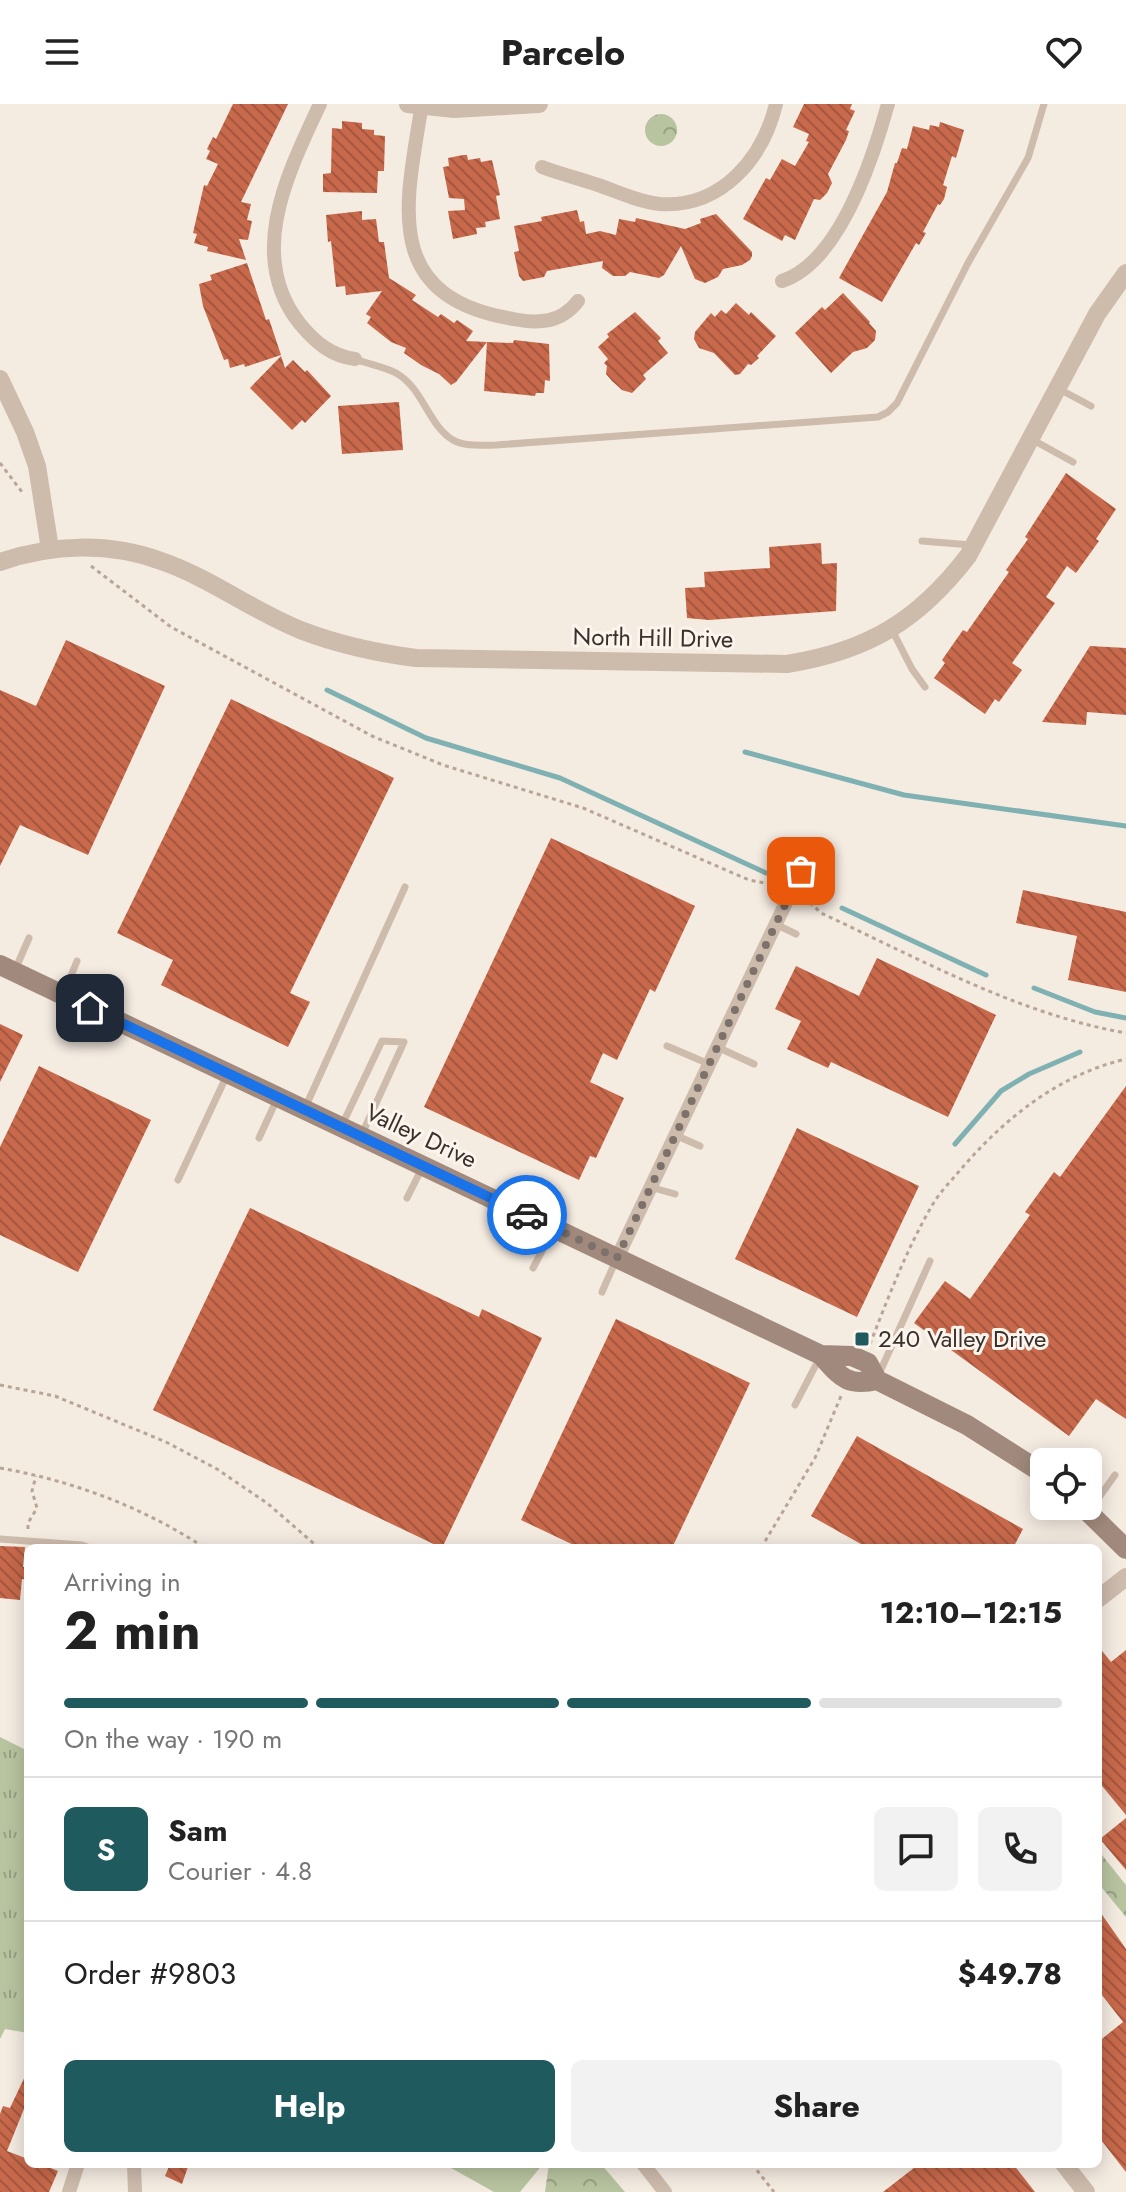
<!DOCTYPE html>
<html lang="en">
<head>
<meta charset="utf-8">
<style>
	body { margin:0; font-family:Jost,sans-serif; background:#f2f2f2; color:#222; height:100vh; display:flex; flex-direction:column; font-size:30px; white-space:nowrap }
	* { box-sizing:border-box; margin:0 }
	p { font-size:26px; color:#767676 }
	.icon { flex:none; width:44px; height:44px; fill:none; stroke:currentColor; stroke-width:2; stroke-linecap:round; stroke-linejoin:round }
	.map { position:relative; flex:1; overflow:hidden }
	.side { position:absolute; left:24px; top:1440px; width:1078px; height:624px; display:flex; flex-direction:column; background:#fff; border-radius:12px; box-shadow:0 4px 20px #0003 }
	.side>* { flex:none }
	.controls { position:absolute; left:1030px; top:1344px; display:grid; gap:16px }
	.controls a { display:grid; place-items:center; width:72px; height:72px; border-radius:12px; background:#fff; box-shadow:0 4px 20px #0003; font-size:40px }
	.pin { position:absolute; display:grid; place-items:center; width:68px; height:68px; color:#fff; margin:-34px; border-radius:16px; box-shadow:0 4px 12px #0006 }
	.courier { position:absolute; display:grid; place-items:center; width:80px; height:80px; margin:-40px; border:6px solid #1a73e8; border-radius:50%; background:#fff; color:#222; box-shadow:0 2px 10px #0007 }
	.summary em { font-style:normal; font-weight:700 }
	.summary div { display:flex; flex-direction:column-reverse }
	.summary { display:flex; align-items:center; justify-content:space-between; height:136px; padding:0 40px }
	h1 { font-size:52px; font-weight:700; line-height:60px }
	.bar { display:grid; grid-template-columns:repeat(4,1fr); gap:12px 8px; align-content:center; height:96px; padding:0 40px }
	.bar i { height:10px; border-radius:6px; background:#e0e0e0 }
	.bar .active { background:#1f5a5e }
	.bar p { grid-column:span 4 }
	.line { display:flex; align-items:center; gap:20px; padding:0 40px; border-top:2px solid #e0e0e0 }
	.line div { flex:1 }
	.round { display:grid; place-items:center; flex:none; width:84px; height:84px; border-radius:12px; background:#f2f2f2 }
	.primary-button { display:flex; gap:16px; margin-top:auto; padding:16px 40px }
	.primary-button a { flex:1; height:92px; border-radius:12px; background:#1f5a5e; color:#fff; font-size:32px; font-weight:700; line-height:92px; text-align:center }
	.primary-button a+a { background:#f2f2f2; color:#222 }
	header { display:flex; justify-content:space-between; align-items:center; height:104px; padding:0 40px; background:#fff; font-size:36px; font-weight:700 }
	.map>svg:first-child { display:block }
	.grass { fill:url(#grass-tufts) }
	.park { fill:url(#park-crowns) }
	.garden { fill:#b8c4a0 }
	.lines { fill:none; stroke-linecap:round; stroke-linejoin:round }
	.stream { stroke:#7fb0b2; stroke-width:5 }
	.building { fill:url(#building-back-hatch) }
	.path { stroke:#b9a596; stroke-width:3; stroke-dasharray:4 4; stroke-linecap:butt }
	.service { stroke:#cdbbac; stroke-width:7 }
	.minor { stroke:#cdbbac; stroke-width:14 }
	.tertiary { stroke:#cdbbac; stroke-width:18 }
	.secondary { stroke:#a18a7d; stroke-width:20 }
	.done { stroke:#7c716b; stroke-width:8; stroke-dasharray:0 14.4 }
	.route { stroke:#1a73e8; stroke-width:10 }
	.poi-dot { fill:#1f5a5e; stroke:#fbf5ee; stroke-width:3 }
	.labels { text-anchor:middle; stroke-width:6; stroke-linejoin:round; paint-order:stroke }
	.street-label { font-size:24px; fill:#3b302b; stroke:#fbf5ee }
	.poi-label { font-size:24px; fill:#3b302b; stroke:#fbf5ee; text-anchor:start }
</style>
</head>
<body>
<header><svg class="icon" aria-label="menu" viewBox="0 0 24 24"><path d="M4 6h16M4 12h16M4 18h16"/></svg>Parcelo<svg class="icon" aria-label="heart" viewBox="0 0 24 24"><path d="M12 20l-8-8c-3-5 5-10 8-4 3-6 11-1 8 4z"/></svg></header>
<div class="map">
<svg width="1126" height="2088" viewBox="0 0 1126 2088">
	<defs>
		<pattern id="grass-tufts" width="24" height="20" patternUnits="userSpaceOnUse" patternTransform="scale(2)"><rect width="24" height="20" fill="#b8c4a0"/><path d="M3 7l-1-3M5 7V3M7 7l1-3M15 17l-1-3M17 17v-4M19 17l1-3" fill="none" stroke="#97a083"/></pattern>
		<pattern id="park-crowns" width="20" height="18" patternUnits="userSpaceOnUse" patternTransform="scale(2)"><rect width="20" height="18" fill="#b8c4a0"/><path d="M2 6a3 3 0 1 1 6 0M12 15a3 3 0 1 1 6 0" fill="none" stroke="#97a083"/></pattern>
		<pattern id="building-back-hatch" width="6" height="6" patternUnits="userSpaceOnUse" patternTransform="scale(2)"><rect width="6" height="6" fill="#c8694b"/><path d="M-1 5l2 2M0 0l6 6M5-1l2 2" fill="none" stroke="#a4573f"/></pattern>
	</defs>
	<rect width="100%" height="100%" fill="#f4ebe1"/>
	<path class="grass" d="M0,1633L28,1647V1929L5,1925L0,1935Z"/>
	<path class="park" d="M645 26a16 16 0 1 1 32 0a16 16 0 1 1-32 0Z
		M1098,1746L1126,1781V1813L1098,1779Z
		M549,2060H601L625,2088H545Z"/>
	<path class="garden" d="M444,2060H543L520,2088H494Z"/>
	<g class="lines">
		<path class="stream" d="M327,586L426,634L560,674L766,769
			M745,648L904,691L1126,722
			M842,804L986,871
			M1034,884L1095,908L1126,914
			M955,1040L1001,987L1029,970L1080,948"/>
	</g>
	<path class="building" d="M233,0H288L241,98L251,100L247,116L252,117L248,136L239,135L246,156L207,147L208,143L194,139L197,130L193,129L204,81L207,82L218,60L206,55L210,47L207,45L213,33L216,35Z
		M804,0H852L850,5L855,7L846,26L849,27L846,36L828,70L832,79L827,89L820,96L814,95L795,136L785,131L782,137L743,115L766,74L770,76L782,55L795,62L809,38L806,37L809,30L793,23Z
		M342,17L362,19V25L374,26V31L385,32L384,67H378L377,89L323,88V70L331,69L332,24L342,25Z
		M940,18L964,26L956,54L952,52L943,81L947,83L944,95L940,101L938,100L923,128L926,129L919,141L916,139L882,198L839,174L887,88L895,59H897L902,44L907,45L913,22L929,26L930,21L939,23Z
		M463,51H467L468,56L480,54L481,58L492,56L500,91L496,92L500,115L485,118L486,123L476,124L477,130L453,135L448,107L465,106L464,95L449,94L443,63L449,62L448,54Z
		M577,106L580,118L584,117L586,130L600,127L616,131L619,115L635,118L636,114L685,125L701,119L700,115L716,110L752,148V152L750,156L742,161L723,165L718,173L705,179L695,175L681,142L664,171L659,174L630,168L625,172H613L602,164L603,157L547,167L544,173L523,177L519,172L514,148L519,147L514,122L542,117L541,113Z
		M362,107V116L376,115L379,138H384L389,174L416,191L412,196L438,213L441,210L454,219L457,216L473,227L466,237L487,238L456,278L451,281L439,270L421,261L404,249L406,244L391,238L367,219L371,213L366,210L382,187L346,191L345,182L336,183L331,137L328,138L326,111Z
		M247,159L266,216L269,215L281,251L245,263L244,260L230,264L228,255L224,256L203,202L199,180L212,176L210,171Z
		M843,189L870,218L869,219L876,227L875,236L867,244L853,248L831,269L795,229L822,203L825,206Z
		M736,199L749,211L751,208L776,232L757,252L759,254L751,261L748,260L740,270L735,271L714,249L699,244L694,235L695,228L711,209L715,213L721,206L726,210Z
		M635,208L661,234L658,237L668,249L643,271L646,275L632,289L622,286L612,277L606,270L607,262L604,259L608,255L598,243L609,233L607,230Z
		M514,236L549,240L550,277L545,276L544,289H536L535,292L484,287L487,238L513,239Z
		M281,252L285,264L293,256L305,268L307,266L331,292L305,319L302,316L292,326L250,284Z
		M399,298L403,346L342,350L338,302Z
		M1066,369L1116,405L1096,435L1099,437L1076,469L1067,462L1046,493L1055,499L1012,559L1022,566L999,598L995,595L985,610L934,574L945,559L942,556L963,526L967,528L1009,468L1006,466L1028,435L1025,433Z
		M821,439L822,460L837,459L836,507L709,516L687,514L685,484L705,483L704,468L770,464L769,443Z
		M66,536L165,582L88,751L20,721L0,762V586L36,602Z
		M1090,542L1126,544V611L1087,608L1086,621L1042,618Z
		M231,595L394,674L290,889L310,898L288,943L161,881L173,856L117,829Z
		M551,734L695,802L655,888L650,885L617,956L603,949L590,978L624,994L596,1054L590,1052L579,1076L424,1003Z
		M1023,786L1126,808V888L1068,876L1077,832L1016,819Z
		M877,854L996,911L948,1013L831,958L828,964L787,945L801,917L775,905L796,862L859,892Z
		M0,920L23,931L0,978Z
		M39,962L151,1016L78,1168L0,1131V1043Z
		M1126,982V1315L1096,1295L1069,1332L914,1219L945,1177L970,1195L1030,1111L1025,1108L1054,1068L1060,1073Z
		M797,1024L919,1082L857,1213L735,1155Z
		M250,1104L479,1213L482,1205L542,1234L442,1444L153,1306Z
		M616,1215L750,1279L672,1444H580L521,1416Z
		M857,1332L1023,1425L1013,1444H868L811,1412Z
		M0,1442L25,1443L23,1463H28V1476L22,1475L20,1496L0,1494Z
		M1098,1542L1111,1558L1126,1546V1711L1098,1677Z
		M1126,1714V1766L1100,1735Z
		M1098,1805L1126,1845V2068L1098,2032V1938L1123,1918L1098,1886Z
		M27,1968L28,1995L7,2047L28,2055V2060H41L58,2067L49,2088H0V2010L3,2002L10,2004Z
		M170,2060H189L182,2080L165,2072Z
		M919,2060H1013L1035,2088H883Z"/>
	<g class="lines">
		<path class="path" d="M0,359L22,388
			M91,462L171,523L372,632L443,661L583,704L749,776L775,781
			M804,793L821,809C920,855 1018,910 1126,929
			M870,1240C888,1194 906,1147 930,1105C937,1092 947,1081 956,1071C1001,1017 1057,971 1126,955
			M0,1281L55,1292L166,1338L217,1365L267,1399L319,1444
			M0,1364C73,1377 143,1403 205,1444
			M28,1425V1419L37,1404L32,1387L36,1372
			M761,1444L815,1354L841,1292
			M752,2060L774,2088"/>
		<path class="service" d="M355,255C368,260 385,263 396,269C423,284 428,321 453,336C465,343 482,341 496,341L878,313L888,308L897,299L968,159L1028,54L1044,0
			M1059,285L1091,302
			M1033,336L1073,358
			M922,437L971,441
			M892,526L912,565L925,583
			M801,767L831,774
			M775,820L796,830
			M15,866L29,834
			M64,889L77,857
			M667,942L709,960
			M717,943L754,960
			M305,1004L405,783
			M342,1021L382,937L404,938L362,1030
			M675,1031L700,1042
			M259,1034L277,995
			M178,1076L227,971
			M650,1083L675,1090
			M407,1094L422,1064
			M533,1164L553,1126
			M602,1188L616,1156
			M879,1270L930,1157
			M795,1301L820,1253
			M1090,1406L1115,1371
			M0,1435L82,1441L90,1444"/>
		<path class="minor" d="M320,0C289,67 245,151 300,220C315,238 331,252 355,255
			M422,0C406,99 380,193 513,215C539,220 561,219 578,197
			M542,63C560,70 578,74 595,80C617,87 638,98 660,100C722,104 763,54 776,0
			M782,177C840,158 873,54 888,0
			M617,1154L801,767
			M134,2060L135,2088
			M643,2060L665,2088
			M69,2088L78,2060"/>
		<path class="tertiary" d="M408,0L454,5L539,0
			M0,275L25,328L37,362L50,445
			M0,458C52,440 109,438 161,457C211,474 254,508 303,527C340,541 377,549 416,554L787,560C868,547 918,517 968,452L1097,210L1126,169
			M1098,1495L1126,1473
			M1064,2060L1086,2088"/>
		<path class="secondary" d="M0,861L821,1251C840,1272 846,1283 877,1276
			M821,1251L852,1252L868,1259L877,1276L967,1321L1044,1370
			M1082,1402L1126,1445"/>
	</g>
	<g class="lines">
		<path class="done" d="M527,1111L617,1154L801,767"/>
		<path class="route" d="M90,904L527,1111"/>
	</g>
	<rect class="poi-dot" x="854" y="1227" width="16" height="16" rx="4"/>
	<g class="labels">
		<g class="street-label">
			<text transform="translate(653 534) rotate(1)" y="8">North Hill Drive</text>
			<text transform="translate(421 1032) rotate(25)" y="8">Valley Drive</text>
		</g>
		<g class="poi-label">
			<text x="878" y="1243">240 Valley Drive</text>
		</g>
	</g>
</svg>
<div class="controls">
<a><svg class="icon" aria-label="locate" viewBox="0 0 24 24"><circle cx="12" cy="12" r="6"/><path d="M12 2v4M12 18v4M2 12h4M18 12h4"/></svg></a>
</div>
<div class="pin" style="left:801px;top:767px;background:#ea580c"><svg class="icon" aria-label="bag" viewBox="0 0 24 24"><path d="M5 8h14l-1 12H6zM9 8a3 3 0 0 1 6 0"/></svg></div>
<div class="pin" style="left:90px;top:904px;background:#1f2937"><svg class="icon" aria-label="home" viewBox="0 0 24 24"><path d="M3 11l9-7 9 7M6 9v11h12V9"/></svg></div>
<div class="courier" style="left:527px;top:1111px"><svg class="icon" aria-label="car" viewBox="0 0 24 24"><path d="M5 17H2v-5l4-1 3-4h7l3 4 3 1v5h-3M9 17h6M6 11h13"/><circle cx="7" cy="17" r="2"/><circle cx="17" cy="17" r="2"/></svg></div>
<section class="side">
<div class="summary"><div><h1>2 min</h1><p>Arriving in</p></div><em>12:10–12:15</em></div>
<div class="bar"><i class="active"></i><i class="active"></i><i class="active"></i><i></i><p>On the way · 190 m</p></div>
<div class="line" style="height:144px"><b class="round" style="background:#1f5a5e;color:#fff">S</b><div><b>Sam</b><p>Courier · 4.8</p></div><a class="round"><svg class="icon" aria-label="chat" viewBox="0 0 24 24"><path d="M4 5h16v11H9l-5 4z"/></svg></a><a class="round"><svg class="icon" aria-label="phone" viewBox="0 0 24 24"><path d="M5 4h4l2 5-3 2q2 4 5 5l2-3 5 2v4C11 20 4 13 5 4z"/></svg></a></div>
<div class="line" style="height:104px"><div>Order #9803</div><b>$49.78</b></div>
<div class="primary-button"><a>Help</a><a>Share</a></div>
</section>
</div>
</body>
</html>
